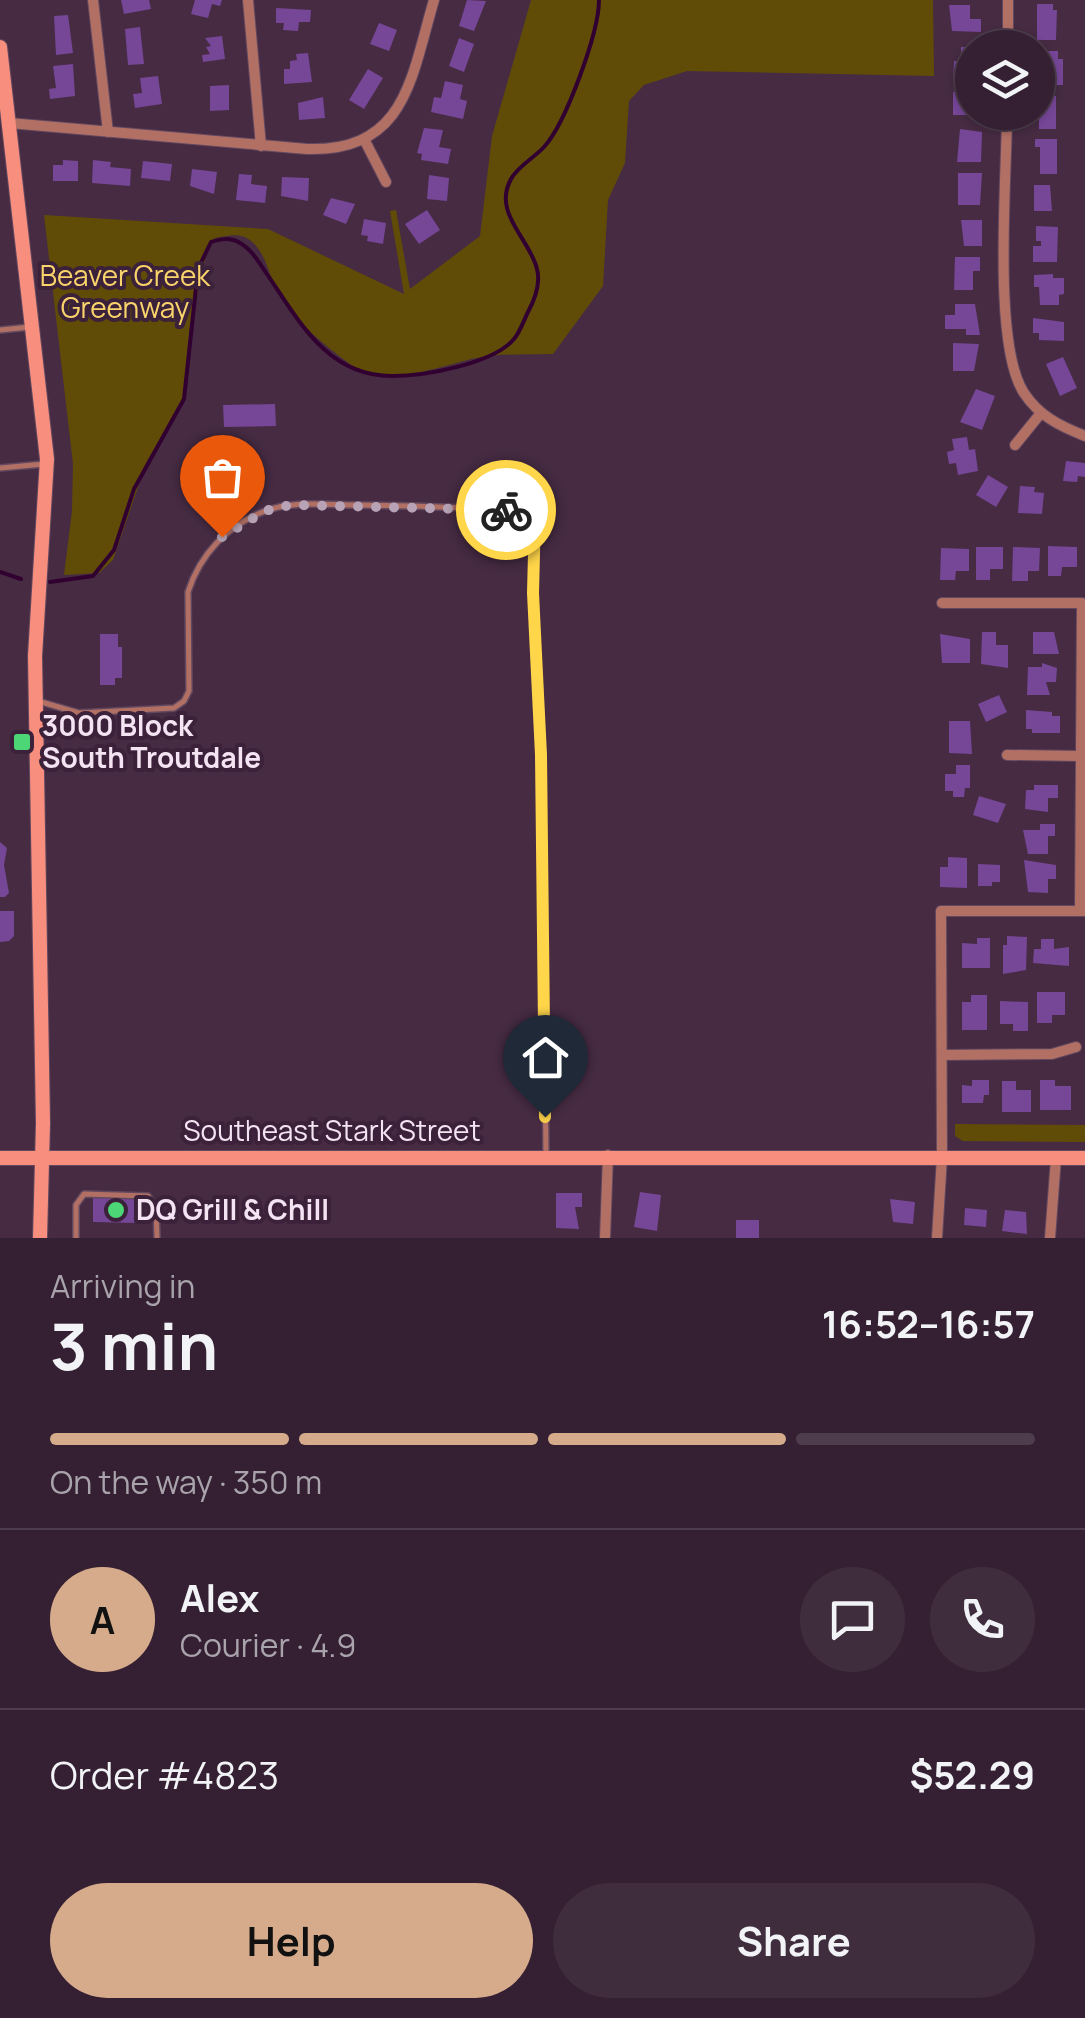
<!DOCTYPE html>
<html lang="en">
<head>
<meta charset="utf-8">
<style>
	body { margin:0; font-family:Manrope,sans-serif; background:#3f2d3e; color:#f1f3f6; height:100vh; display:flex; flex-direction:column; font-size:38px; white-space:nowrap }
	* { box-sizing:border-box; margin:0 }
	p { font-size:32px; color:#a9a3ac }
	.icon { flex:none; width:55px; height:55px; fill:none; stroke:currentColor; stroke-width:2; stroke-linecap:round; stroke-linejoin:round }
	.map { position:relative; height:1238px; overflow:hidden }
	.sheet { display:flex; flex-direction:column; background:#342032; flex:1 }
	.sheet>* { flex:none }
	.tools { position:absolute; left:955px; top:30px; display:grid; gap:20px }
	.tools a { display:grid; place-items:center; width:100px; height:100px; border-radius:50%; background:#342032; box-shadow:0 2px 8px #0004,0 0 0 2px #4e3e4d; font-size:50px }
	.pin { position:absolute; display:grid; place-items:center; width:85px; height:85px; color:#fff; margin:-102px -42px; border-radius:50% 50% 50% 0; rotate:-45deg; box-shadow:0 0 10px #0007 }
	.pin .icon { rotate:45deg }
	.courier { position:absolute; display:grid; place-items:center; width:100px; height:100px; margin:-50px; border:8px solid #ffd54a; border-radius:50%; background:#fff; color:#222; box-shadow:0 2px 12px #0007 }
	.headline em { font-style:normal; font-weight:700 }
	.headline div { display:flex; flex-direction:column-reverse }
	.headline { display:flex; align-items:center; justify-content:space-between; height:170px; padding:0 50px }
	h1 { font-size:65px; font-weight:700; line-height:75px }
	.bar { display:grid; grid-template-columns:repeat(4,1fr); gap:15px 10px; align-content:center; height:120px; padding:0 50px }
	.bar i { height:12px; border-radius:8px; background:#4e3e4d }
	.bar .active { background:#d6ab8b }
	.bar p { grid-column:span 4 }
	.line { display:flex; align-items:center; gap:25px; padding:0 50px; border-top:2px solid #4e3e4d }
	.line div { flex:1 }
	.round { display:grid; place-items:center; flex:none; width:105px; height:105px; border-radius:52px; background:#3f2d3e }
	.cta { display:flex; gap:20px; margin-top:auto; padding:20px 50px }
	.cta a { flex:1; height:115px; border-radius:60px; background:#d6ab8b; color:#111; font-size:40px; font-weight:700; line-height:115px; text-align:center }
	.cta a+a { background:#3f2d3e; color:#f1f3f6 }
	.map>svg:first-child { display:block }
	.green { fill:#604c07 }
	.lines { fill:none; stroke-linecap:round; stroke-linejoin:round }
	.stream { stroke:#310030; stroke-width:4 }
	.building { fill:#764697 }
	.lane-casing { stroke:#62485f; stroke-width:8 }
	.street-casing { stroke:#62485f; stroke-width:12 }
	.secondary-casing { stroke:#62485f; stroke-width:16 }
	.lane { stroke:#b27065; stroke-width:5 }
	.street { stroke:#b27065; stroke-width:10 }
	.secondary { stroke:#f88e7e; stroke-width:14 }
	.done { stroke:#b7a3b5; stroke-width:10; stroke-dasharray:0 18 }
	.route { stroke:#ffd54a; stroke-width:12 }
	.poi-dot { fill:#4cd676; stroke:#3b2139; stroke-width:4 }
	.labels { text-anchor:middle; stroke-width:8; stroke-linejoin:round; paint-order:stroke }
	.park-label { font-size:28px; fill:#f9d46b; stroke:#3b2139 }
	.poi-label { font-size:28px; font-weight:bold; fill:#f4e3f2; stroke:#3b2139; text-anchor:start }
	.street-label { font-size:28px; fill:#f4e3f2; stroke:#3b2139 }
</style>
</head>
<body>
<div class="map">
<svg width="1085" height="1238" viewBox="0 0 1085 1238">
	<rect width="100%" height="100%" fill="#462b43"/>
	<path class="green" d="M531,0H933L934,76L687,71L644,85L629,101L625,163L608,200L603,286L553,354C528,355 500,353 476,358C440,366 384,389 350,364C323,344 297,323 279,294C268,277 268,255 251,241C240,232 228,236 215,238L208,246L190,327L184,402L147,461L113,560L99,573L64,575L72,511L73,464L44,215L268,229L404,294L390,211L396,210L410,289L480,236L492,136Z
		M955,1124L1085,1125V1142L963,1141L955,1136Z"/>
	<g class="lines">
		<path class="stream" d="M0,572L21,579
			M50,582L93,576L114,550L134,489L184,399L198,269L211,242C221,239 230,237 240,243C253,250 261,266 269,277C300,323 329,377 393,376C424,376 493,364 514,339C520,332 524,320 528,312C535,299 541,284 537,269C530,239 492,213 511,179C518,166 534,158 544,147C566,123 599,32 599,0"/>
	</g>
	<path class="building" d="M121,0H149L151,9L124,14Z
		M195,0H222L220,6L212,4L208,18L191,14Z
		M467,0L486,1L474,31L459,26Z
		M1037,4H1053V10H1057L1056,40H1037Z
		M949,5H970V19H981V32L952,31Z
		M276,8L311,10L310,22H299L298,31L283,30L284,23H276Z
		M68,15L73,53L56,55L54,16Z
		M379,23L397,30L389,51L370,44Z
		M140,27L144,64L128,65L125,29Z
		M222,36L225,59L203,62L202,55L210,54L206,47L211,46L205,38Z
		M459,38L474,44L464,72L449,66Z
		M961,47H972V79H953L954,61H961Z
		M1048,51H1058V59H1063V85H1038V72H1042V57H1048Z
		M308,53L312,82L284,84V69H290V61L297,60L296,54Z
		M73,64L75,96L50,99L49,89L56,88L53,66Z
		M368,69L383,78L364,109L349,100Z
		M158,76L162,104L135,108L133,94L142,93L140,78Z
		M445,81L463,85L460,99L467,101L463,119L431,112L434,97L441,98Z
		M229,85V110L210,111V86Z
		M953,92H972V115H953Z
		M1038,95L1056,96V129H1039V117H1033V112H1038Z
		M323,97L325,118L299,120L298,103Z
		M424,128L443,130L439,147L451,149L448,164L421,160L422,154L417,153Z
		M960,129L982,132L981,162H957Z
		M1035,139H1057V174H1040V147H1035Z
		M63,160L78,161V181H53V165H63Z
		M93,160L111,162L110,167L131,169L130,186L92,183Z
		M143,161L172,164L170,181L141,178Z
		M192,169L217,172L214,194L190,186Z
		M958,173H982L980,205H958Z
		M239,174L252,175L251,184L267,186L265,203L236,200Z
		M429,175L449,178L447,201L427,199Z
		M282,177L309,178L308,201L281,196Z
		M1034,185H1050L1052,211H1034Z
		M331,198L355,204L346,224L323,215Z
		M427,210L440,230L419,244L405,224Z
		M364,219L386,223L383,244L367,241L368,236L361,235Z
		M961,220H982V246H964Z
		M1036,226L1058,227L1057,262H1033V246H1041V241H1036Z
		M955,257H980V271H973V290H954Z
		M1053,274V278H1064V294L1059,295V305H1040L1039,287H1034V275Z
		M955,304H975L980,335H966V329H945V315H955Z
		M1033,318L1064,322V341L1039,340V333H1033Z
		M953,343L979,344L974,371H953Z
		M1063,357L1077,388L1060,396L1046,364Z
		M976,389L995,396L982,430L960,422Z
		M275,404L276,426L224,427L223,405Z
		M967,437L969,450L975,449L978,471L958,475L956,463L949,464L947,452L954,450L952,439Z
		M1066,461L1085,463V477L1078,476L1077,482L1063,481Z
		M988,475L1008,487L996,507L976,495Z
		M1020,486L1035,487L1034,492L1044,493L1042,514L1018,513Z
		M1048,546L1077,547V567H1062L1061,576H1048Z
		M976,547H1003V569H990V580H976Z
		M1013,547L1040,548L1039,571H1028V581H1012Z
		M941,548L969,549V571H956L955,580H940Z
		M982,632H996V645H1008V668L981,664Z
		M1033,632H1054L1059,654H1033Z
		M100,634H118V647H122V678H115V685H100Z
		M940,634L970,639V663H942Z
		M1042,663L1057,668L1056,682H1046L1050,695H1027L1028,667H1042Z
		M999,695L1007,712L986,722L978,704Z
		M1026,710L1052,712V716H1060V733H1032V729H1026Z
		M949,721H970L972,754L949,753Z
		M956,765H970V788H965L964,797H953V791H945V774H956Z
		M1034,785H1058V798H1048V812L1025,809L1026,790H1034Z
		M979,796L1006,804L998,823L973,815Z
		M1040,824H1055V836H1048V854H1028L1023,830H1040Z
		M0,842L7,848L4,865L9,893L5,897H0Z
		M948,857L967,858V888L940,887V867H948Z
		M1024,860L1056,865V879H1048V893L1028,892Z
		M978,864L1000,865V882H992V886H978Z
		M0,911H14V936L9,941L0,942Z
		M1007,936L1027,937L1026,970L1003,974V945H1007Z
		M977,938H990V968H962V943L977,944Z
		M1041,939H1054V949L1069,947V966L1033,963L1034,949H1041Z
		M1037,992H1065V1015H1052V1023H1037Z
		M971,995H987V1030H962V1002H971Z
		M1000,1001L1028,1002V1031H1013V1024H1000Z
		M972,1080H989V1095H984L983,1103H962V1085L972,1086Z
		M1040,1080H1055V1086H1071V1110H1040Z
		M1002,1081H1016V1090H1031V1112H1002Z
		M640,1192L661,1195L657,1231L634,1227Z
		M556,1193H582V1207H575L579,1229L556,1228Z
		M110,1197L138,1199V1223L93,1222V1198Z
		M890,1199L915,1202L913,1224L893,1222Z
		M965,1208L987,1210L986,1227L964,1225Z
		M1005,1210L1026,1212L1027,1234L1002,1231Z
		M736,1220H759V1238H736Z"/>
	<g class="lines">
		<defs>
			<path id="lane" d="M0,330L30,327
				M0,468L44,464
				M38,701L79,713L174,708L184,701L189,691L188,592C200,554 228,525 265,511C294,500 328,505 357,505C417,506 476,507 535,514L533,593L542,781L546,1154
				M76,1238V1205L84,1194L148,1196L156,1208L157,1238"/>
			<path id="street" d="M93,0L108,132
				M248,0L261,146
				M1008,48V0
				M1007,112C1007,176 992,345 1024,393C1039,416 1060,426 1085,436
				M9,123L307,149C406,152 411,78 434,0
				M365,141L386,182
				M1015,445L1041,413
				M942,603H1082L1080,911
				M1007,755L1080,756
				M942,1055L1052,1054L1076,1047
				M605,1238L608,1155
				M937,1238L942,1157L941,911H1085
				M1050,1238L1056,1158"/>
			<path id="secondary" d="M0,47L47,459L35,656L43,1123L40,1238
				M0,1158H1085"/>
		</defs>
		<use href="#lane" class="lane-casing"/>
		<use href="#street" class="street-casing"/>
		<use href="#secondary" class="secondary-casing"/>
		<use href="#lane" class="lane"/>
		<use href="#street" class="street"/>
		<use href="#secondary" class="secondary"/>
	</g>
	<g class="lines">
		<path class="done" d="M222,537L265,511L290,505L506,510"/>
		<path class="route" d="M506,510L535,514L533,593L541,755L545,1117"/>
	</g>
	<g class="poi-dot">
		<rect x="12" y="732" width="20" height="20" rx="5"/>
		<circle cx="116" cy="1210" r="10"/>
	</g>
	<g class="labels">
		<g class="park-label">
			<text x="125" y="286">Beaver Creek<tspan x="125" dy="32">Greenway</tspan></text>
		</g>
		<g class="poi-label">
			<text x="42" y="736">3000 Block<tspan x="42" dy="32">South Troutdale</tspan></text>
			<text x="136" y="1220">DQ Grill &amp; Chill</text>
		</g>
		<g class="street-label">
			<text x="332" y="1141">Southeast Stark Street</text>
		</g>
	</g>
</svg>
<div class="tools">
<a><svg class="icon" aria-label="layers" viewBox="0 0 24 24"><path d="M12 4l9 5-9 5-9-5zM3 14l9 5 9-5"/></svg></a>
</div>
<div class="pin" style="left:222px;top:537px;background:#ea580c"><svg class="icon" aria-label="bag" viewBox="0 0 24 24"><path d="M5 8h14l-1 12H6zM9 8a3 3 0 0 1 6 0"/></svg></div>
<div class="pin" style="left:545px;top:1117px;background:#1f2937"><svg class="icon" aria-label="home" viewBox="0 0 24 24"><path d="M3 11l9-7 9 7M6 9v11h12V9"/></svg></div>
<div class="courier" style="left:506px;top:510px"><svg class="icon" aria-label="bike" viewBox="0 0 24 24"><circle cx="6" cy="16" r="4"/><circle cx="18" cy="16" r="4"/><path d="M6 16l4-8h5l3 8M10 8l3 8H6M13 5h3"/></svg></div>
</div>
<section class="sheet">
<div class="headline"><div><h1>3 min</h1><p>Arriving in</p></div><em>16:52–16:57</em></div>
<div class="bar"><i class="active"></i><i class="active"></i><i class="active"></i><i></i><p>On the way · 350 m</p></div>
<div class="line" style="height:180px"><b class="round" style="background:#d6ab8b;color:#111">A</b><div><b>Alex</b><p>Courier · 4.9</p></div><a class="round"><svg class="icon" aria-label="chat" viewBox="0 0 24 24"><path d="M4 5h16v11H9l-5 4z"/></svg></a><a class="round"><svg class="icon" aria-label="phone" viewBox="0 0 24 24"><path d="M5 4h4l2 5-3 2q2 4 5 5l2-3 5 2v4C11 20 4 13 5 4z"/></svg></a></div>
<div class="line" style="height:130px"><div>Order #4823</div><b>$52.29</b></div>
<div class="cta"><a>Help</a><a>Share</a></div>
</section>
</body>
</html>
